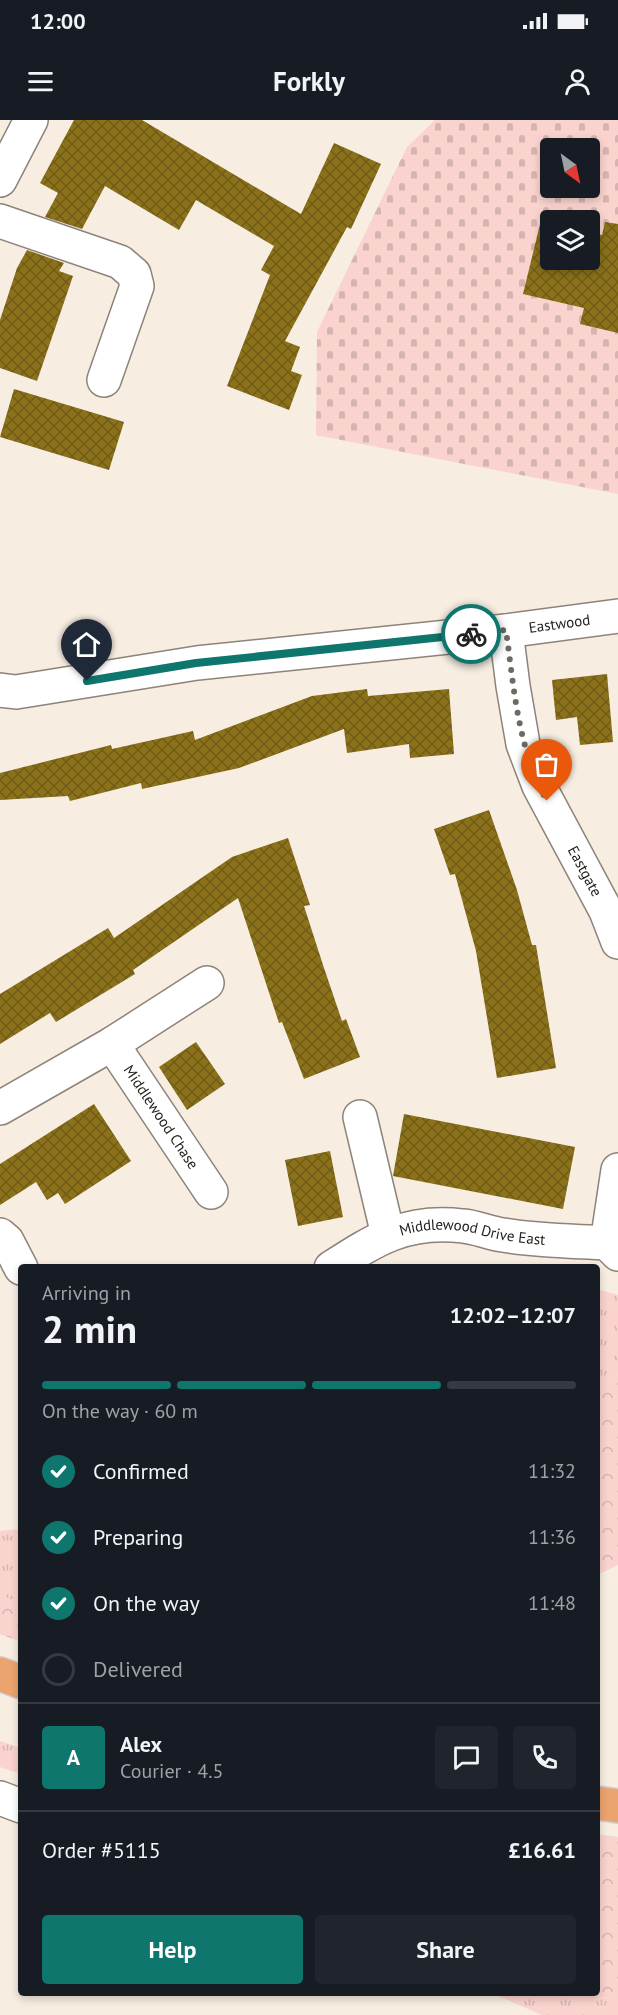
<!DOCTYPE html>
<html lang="en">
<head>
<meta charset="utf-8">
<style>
	body { margin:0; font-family:"PT Sans",sans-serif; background:#20242c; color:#f1f3f6; height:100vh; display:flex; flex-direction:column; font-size:22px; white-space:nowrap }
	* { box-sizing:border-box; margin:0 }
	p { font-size:20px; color:#9ea1a6 }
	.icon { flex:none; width:33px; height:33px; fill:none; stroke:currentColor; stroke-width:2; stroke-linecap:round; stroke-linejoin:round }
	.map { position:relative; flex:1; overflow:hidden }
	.drawer { position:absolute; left:18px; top:1144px; width:582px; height:732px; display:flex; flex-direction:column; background:#171b24; border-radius:6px; box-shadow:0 3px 9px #0003 }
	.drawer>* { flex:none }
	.needle { width:39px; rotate:147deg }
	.buttons { position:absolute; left:540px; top:18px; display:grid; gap:12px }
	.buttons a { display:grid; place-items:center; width:60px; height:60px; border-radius:6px; background:#171b24; box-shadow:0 3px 9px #0003; font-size:30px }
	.pin { position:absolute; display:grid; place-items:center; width:51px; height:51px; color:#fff; margin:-62px -26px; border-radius:50% 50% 50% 0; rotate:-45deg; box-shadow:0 0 6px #0007 }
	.pin .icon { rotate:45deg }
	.courier { position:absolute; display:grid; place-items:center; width:60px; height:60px; margin:-30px; border:4px solid #0f766e; border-radius:50%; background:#fff; color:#222; box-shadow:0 2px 8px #0007 }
	.head em { font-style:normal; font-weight:700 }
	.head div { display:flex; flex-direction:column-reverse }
	.head { display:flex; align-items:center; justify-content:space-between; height:102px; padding:0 24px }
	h1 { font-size:39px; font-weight:700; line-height:45px }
	.bar { display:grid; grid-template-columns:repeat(4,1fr); gap:9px 6px; align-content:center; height:72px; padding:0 24px }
	.bar i { height:8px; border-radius:4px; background:#363941 }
	.bar .selected { background:#0f766e }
	.bar p { grid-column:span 4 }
	.line { display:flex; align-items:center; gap:15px; padding:0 24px; border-top:2px solid #363941 }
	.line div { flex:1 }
	.round { display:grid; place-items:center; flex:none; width:63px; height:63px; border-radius:6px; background:#20242c }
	ol { padding:0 24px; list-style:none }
	li { display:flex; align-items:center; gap:18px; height:66px }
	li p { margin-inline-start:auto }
	li .icon { padding:6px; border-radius:50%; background:#0f766e; color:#fff; stroke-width:4 }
	li:last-child { color:#9ea1a6 }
	li i { width:33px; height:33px; border:3px solid #363941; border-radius:50% }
	.button { display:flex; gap:12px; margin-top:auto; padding:12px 24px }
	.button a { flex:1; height:69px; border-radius:6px; background:#0f766e; color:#fff; font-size:24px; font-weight:700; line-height:69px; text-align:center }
	.button a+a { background:#20242c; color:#f1f3f6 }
	.status { display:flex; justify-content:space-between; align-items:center; height:42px; padding:0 30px; background:#171b24; direction:ltr }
	.status svg { height:16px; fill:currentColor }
	header { display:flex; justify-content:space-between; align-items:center; height:78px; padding:0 24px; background:#171b24; font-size:27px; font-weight:700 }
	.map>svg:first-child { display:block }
	.grass { fill:url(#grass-tufts) }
	.forest { fill:url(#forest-crowns) }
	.cemetery { fill:url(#cemetery-stones); fill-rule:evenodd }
	.building { fill:url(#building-cross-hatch) }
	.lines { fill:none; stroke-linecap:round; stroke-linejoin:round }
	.minor-casing { stroke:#8d8379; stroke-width:36 }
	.major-casing { stroke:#cfcecd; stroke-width:36 }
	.minor { stroke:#fff; stroke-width:33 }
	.major { stroke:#eca46f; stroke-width:33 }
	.done { stroke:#6e6962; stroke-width:6; stroke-dasharray:0 10.8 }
	.route { stroke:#0f766e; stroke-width:8 }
	.labels { text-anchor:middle; stroke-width:5; stroke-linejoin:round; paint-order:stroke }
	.street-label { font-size:15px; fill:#25221d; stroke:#fefcf9 }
</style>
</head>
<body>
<div class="status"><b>12:00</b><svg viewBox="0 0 49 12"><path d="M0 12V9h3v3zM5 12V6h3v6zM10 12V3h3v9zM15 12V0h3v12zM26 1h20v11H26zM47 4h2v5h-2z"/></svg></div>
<header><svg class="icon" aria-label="menu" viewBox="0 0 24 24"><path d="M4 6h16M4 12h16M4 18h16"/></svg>Forkly<svg class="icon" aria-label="person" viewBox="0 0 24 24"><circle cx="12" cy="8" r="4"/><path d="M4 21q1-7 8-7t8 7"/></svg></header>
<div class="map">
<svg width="618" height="1895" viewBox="0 0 618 1895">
	<defs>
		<pattern id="grass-tufts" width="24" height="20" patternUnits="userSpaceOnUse" patternTransform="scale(1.5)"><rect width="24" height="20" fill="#fad3ce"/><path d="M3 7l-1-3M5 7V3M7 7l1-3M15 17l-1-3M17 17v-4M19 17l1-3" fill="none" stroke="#d6b5b0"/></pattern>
		<pattern id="forest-crowns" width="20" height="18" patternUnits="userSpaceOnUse" patternTransform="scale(1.5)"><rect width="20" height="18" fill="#fad3ce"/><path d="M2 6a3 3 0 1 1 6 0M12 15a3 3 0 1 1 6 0" fill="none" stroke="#d6b5b0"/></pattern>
		<pattern id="cemetery-stones" width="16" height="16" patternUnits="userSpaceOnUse" patternTransform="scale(1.5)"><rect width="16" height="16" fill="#fad3ce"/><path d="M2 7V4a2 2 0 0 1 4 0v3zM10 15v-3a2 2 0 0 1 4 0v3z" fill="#d6b5b0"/></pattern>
		<pattern id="building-cross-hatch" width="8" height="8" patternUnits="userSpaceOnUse" patternTransform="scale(1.5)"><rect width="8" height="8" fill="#8a711a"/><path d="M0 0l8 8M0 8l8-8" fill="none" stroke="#715c17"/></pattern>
	</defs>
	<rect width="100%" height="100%" fill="#f7ede1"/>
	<path class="grass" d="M597,1169L618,1175V1254L597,1264Z
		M21,1409V1483L0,1475V1411Z
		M0,1621L21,1628V1654L0,1647Z
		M494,1874H589V1881L618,1875V1895H542Z"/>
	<path class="forest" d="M618,1254V1445L597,1455V1264Z
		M0,1475L21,1483V1522L0,1514Z
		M597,1714L618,1717V1875L589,1881V1874H597Z"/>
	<path class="cemetery" d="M435,0H618V374L316,315L317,212L407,27ZM550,28H590V68H550ZM550,100H590V140H550Z"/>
	<path class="building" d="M74,0H142L301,94L334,23L381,44L351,109L347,107L285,221L300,227L291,251L302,255L289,290L227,266L270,155L261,150L274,126L196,80L179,110L105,66L82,109L45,97L58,73L40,63Z
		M541,100L550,103V140H590V112L602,115L605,102L618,104V213L580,204L584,188L523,174Z
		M27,130L64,143L59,151L73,156L37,261L0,248V200L17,148Z
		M14,269L124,302L109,350L0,317Z
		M607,554L613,622L580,625L577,597L556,600L552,560Z
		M367,569L368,576L449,569L454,634L410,638L409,624L347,633L344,609L239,648L142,669L141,663L70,681L68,676L0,680V653L111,625L112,629L193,611L195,620L312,576Z
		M489,690L517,770L532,825H536L556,948L497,958L476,831L455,754L450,755L434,709Z
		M288,718L310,785L304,786L323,845L342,901L346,899L360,937L304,959L282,902L279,903L238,778L133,850L135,854L56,902L50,893L0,924V874L108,808L114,818L232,737Z
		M196,922L225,964L187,990L159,947Z
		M94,984L131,1041L65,1084L58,1073L47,1080L36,1062L0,1085V1044Z
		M404,994L575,1027L563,1089L393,1056Z
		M330,1031L343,1097L298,1106L285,1040Z"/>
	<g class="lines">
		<defs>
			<g id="minor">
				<path d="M0,60L31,0"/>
				<path d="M0,101L120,142L134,154L137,166L104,260"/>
				<path id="s1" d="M506,511L513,566L523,624L539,666L606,791L618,822"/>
				<path id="s2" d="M0,570L16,572L197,543L506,511L618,496"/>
				<path id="s3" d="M112,924L211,1072"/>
				<path d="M0,988L112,924L207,863"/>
				<path d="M360,997L388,1115"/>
				<path d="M0,1115L7,1121L21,1148"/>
				<path d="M607,1123L618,1050"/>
				<path id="s4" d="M331,1148C376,1119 407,1099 463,1106C476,1107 489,1113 503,1115C537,1121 573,1121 607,1123L618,1134"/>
				<path d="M0,1678L21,1686"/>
			</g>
			<path id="major" d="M0,1554L21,1562
				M597,1683L618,1686"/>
		</defs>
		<use href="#minor" class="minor-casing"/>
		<use href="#major" class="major-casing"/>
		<use href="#minor" class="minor"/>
		<use href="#major" class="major"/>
	</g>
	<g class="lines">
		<path class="done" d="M471,514L506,510C514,569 518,629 547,681"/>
		<path class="route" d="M87,561L196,543L471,514"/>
	</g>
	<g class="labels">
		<g class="street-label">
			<text dy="5" stroke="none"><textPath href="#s2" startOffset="564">Eastwood</textPath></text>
			<text dy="5" stroke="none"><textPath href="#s1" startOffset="256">Eastgate</textPath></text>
			<text dy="5" stroke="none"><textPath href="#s3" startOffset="88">Middlewood Chase</textPath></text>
			<text dy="5" stroke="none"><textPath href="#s4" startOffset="152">Middlewood Drive East</textPath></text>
		</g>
	</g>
</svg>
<div class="buttons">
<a><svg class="needle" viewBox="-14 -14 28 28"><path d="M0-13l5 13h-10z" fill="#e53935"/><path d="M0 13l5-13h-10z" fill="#9ea1a6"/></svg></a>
<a><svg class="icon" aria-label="layers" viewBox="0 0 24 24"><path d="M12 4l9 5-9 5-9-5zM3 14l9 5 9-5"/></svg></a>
</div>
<div class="pin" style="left:547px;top:681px;background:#ea580c"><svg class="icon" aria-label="bag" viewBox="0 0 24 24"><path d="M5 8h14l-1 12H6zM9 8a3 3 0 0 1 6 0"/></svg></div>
<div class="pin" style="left:87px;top:561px;background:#1f2937"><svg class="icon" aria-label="home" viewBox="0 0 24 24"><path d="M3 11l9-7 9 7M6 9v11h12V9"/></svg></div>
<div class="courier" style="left:471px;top:514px"><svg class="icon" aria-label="bike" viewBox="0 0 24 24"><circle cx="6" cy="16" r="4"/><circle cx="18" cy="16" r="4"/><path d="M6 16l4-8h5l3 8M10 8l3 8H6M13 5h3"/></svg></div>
<section class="drawer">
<div class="head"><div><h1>2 min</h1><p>Arriving in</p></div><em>12:02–12:07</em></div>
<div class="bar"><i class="selected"></i><i class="selected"></i><i class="selected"></i><i></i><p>On the way · 60 m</p></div>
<ol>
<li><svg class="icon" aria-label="check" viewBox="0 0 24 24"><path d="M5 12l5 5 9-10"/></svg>Confirmed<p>11:32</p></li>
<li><svg class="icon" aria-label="check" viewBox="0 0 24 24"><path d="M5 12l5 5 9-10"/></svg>Preparing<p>11:36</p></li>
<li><svg class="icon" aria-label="check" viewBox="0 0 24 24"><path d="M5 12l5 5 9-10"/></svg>On the way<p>11:48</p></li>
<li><i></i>Delivered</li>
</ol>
<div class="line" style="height:108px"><b class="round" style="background:#0f766e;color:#fff">A</b><div><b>Alex</b><p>Courier · 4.5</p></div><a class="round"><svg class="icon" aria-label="chat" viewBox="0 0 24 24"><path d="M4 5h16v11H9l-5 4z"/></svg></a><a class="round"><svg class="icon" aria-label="phone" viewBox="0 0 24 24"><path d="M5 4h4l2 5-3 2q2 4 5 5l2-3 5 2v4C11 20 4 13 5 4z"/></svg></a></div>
<div class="line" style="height:78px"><div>Order #5115</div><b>£16.61</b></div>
<div class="button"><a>Help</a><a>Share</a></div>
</section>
</div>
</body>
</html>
